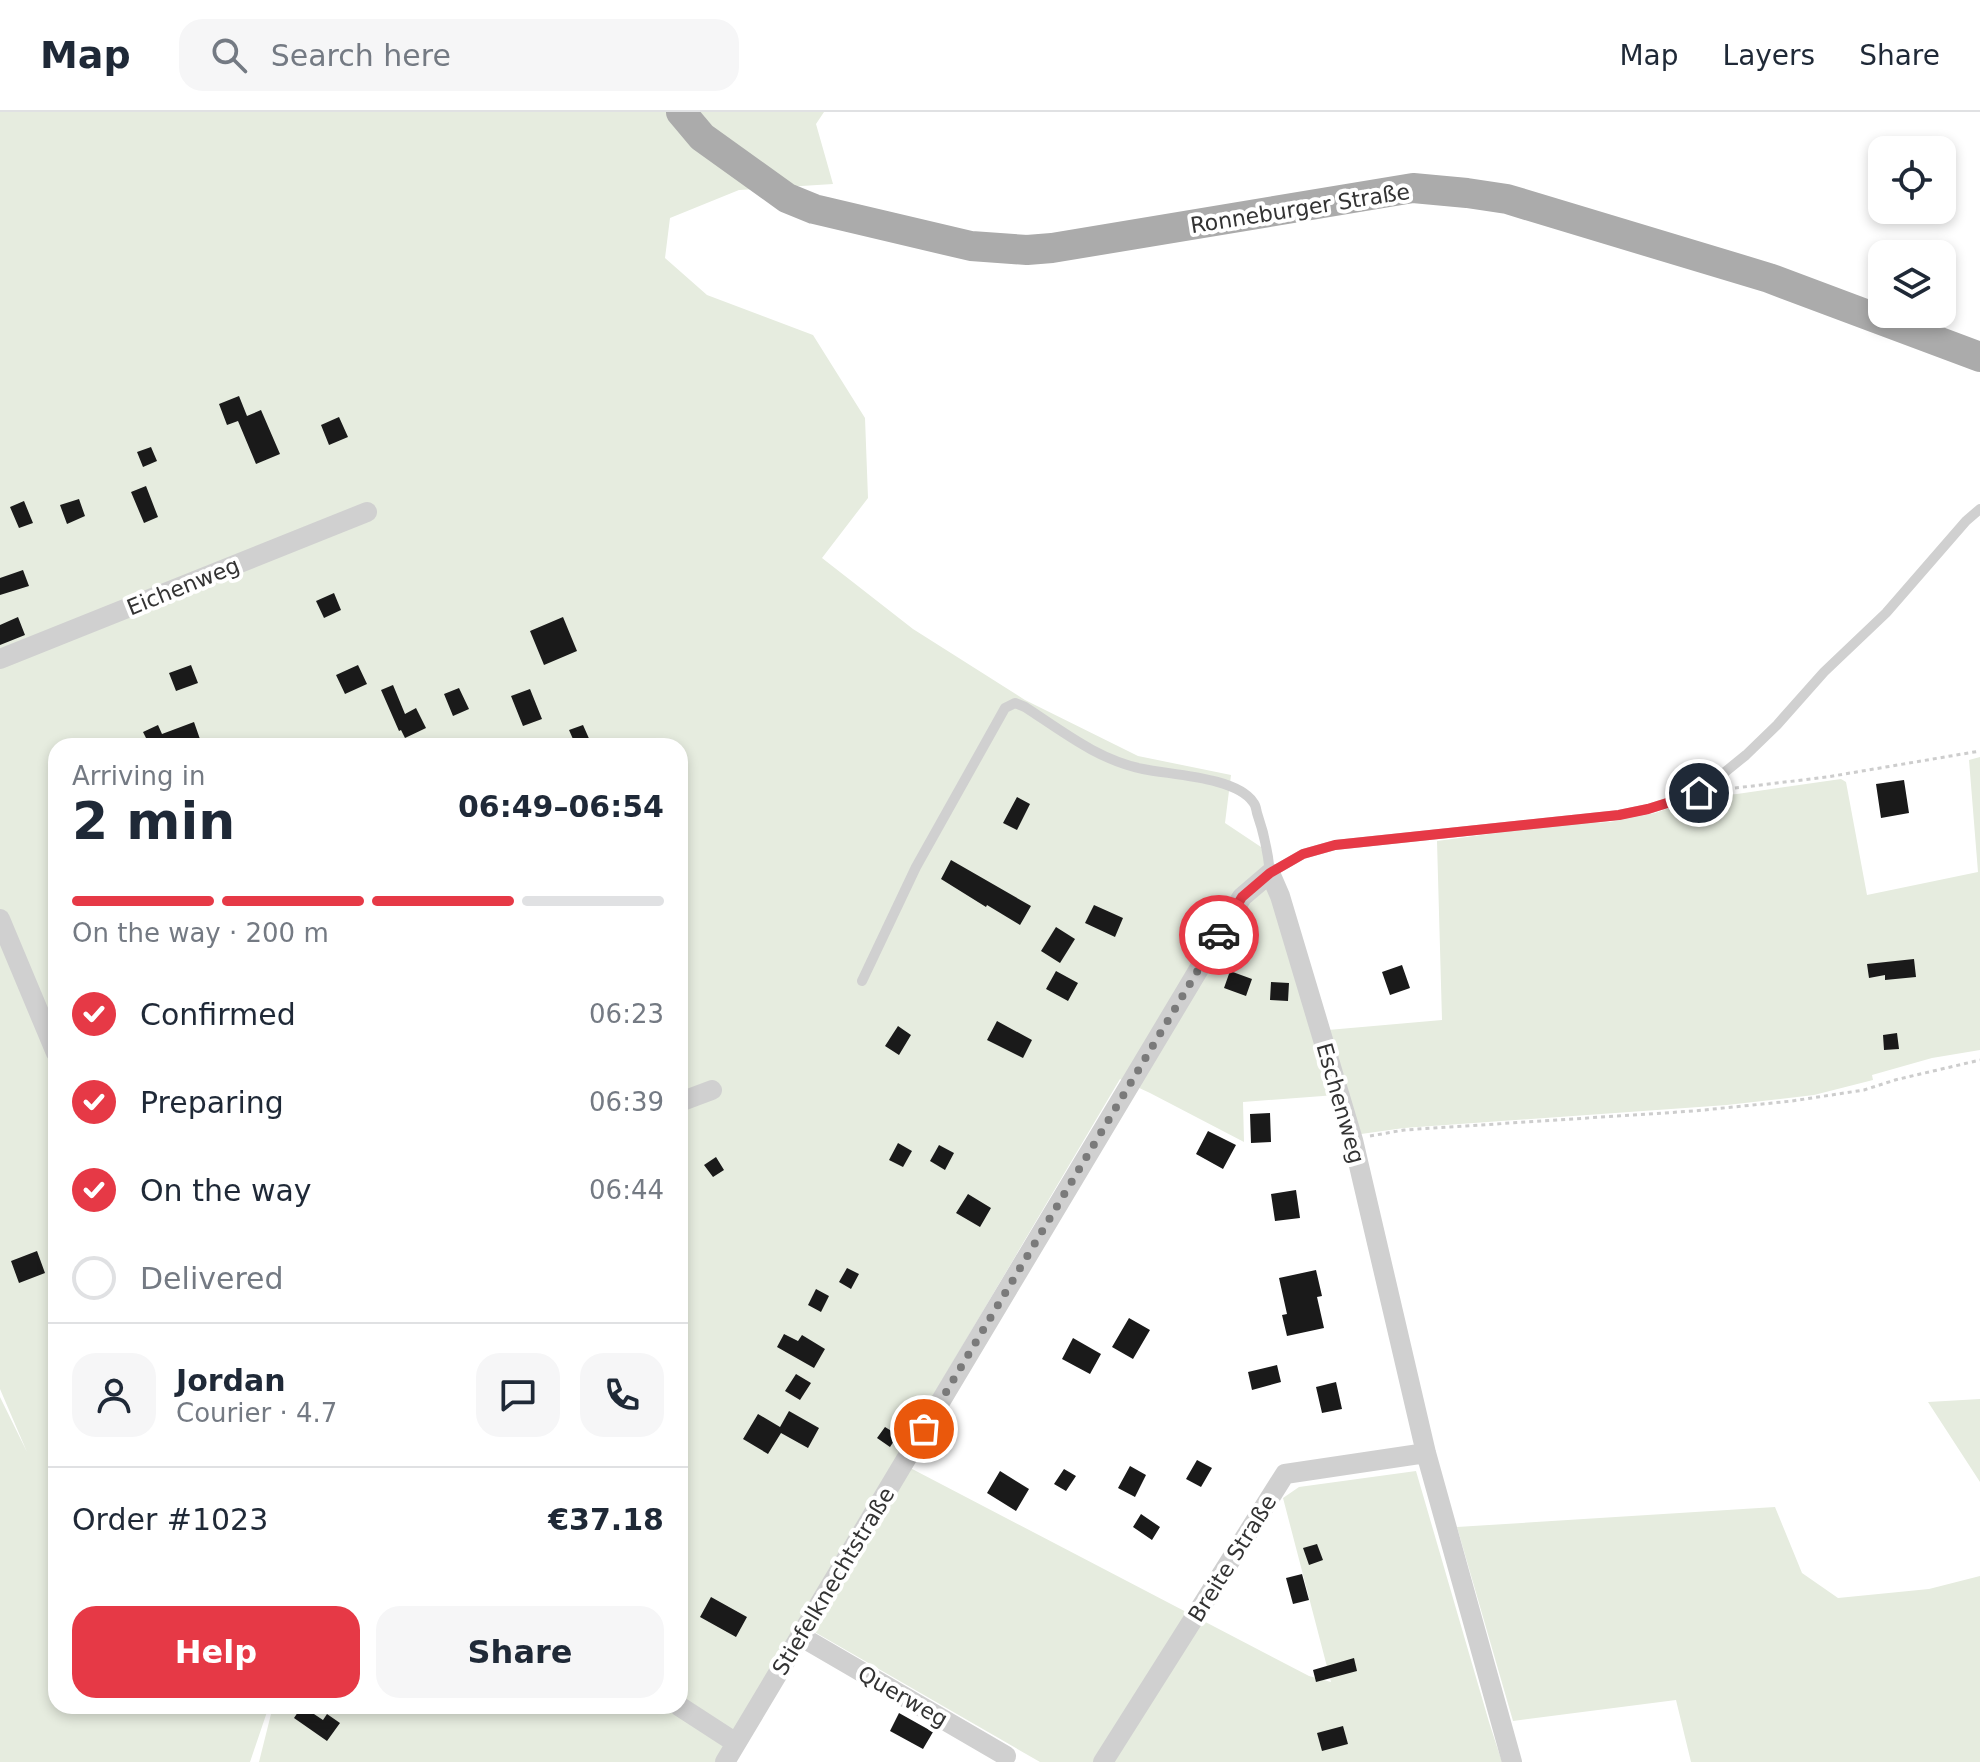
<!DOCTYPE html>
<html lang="en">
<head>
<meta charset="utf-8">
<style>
	body { margin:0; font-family:"DejaVu Sans",sans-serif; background:#f6f6f7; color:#1f2937; height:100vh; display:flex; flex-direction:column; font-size:30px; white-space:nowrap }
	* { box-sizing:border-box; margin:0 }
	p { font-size:26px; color:#747a83 }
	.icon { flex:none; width:44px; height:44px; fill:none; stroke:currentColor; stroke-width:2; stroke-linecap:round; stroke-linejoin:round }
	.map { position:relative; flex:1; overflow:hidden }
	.drawer { position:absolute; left:48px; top:626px; width:640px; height:976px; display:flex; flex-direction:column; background:#fff; border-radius:24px; box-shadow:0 4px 12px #0003 }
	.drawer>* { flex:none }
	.controls { position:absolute; left:1868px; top:24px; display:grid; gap:16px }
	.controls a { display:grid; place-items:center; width:88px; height:88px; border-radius:16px; background:#fff; box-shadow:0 4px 12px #0003; font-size:40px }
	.pin { position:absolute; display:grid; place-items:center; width:68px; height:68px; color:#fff; margin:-34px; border:4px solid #fff; border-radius:50%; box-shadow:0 2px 8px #0007 }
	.courier { position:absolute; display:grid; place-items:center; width:80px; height:80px; margin:-40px; border:6px solid #e63946; border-radius:50%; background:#fff; color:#222; box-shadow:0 2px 10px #0007 }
	.summary em { font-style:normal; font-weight:600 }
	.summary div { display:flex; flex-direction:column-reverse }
	.summary { display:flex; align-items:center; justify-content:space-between; height:136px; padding:0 24px }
	h1 { font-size:52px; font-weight:600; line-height:60px }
	.bar { display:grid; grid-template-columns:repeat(4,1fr); gap:12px 8px; align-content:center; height:96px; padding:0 24px }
	.bar i { height:10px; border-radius:6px; background:#e0e1e3 }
	.bar .current { background:#e63946 }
	.bar p { grid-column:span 4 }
	.line { display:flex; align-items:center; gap:20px; padding:0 24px; border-top:2px solid #e0e1e3 }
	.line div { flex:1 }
	.round { display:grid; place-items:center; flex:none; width:84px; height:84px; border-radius:24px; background:#f6f6f7 }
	ol { padding:0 24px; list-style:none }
	li { display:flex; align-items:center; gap:24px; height:88px }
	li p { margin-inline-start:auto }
	li .icon { padding:8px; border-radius:50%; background:#e63946; color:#fff; stroke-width:4 }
	li:last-child { color:#747a83 }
	li i { width:44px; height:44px; border:4px solid #e0e1e3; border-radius:50% }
	.primary-button { display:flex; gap:16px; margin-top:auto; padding:16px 24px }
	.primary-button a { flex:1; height:92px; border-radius:24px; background:#e63946; color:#fff; font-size:32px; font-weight:600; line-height:92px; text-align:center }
	.primary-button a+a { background:#f6f6f7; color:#1f2937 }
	header { display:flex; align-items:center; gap:48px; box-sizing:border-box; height:112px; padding:0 40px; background:#fff; border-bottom:2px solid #e0e1e3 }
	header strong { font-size:38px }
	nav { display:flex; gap:44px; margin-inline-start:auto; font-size:28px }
	.search { width:560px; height:72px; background:#f6f6f7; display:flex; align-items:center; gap:20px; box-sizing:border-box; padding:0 28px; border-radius:24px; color:#747a83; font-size:30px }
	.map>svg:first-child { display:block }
	.green { fill:#e6ecdf }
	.building { fill:#1a1a1a }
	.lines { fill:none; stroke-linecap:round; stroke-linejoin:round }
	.path { stroke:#cdcdcd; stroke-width:3; stroke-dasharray:4 4; stroke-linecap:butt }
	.service { stroke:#d0d0d0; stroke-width:10 }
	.minor { stroke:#d0d0d0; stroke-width:20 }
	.primary { stroke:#ababab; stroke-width:30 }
	.done { stroke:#7a7a7a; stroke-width:8; stroke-dasharray:0 14.4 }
	.route { stroke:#e63946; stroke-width:10 }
	.labels { text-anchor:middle; stroke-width:8; stroke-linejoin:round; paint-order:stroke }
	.street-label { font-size:22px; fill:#333; stroke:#fff }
</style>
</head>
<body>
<header>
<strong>Map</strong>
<div class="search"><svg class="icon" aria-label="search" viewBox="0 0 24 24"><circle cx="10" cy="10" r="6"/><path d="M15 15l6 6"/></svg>Search here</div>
<nav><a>Map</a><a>Layers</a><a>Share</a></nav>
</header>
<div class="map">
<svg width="1980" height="1650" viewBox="0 0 1980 1650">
	<rect width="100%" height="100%" fill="#fff"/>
	<path class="green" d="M0,0H824L816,12L833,72L739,78L670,106L665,146L707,183L813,223L865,306L868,386L822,446L913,517L1025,588L1138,644L1231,663L1225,711L1261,735L1336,983L1243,990L1244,1030L1150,981L1120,967L895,1348L1309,1564L1331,1570L1283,1386L1299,1375L1416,1359L1489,1610L1502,1650H1040L799,1511L715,1650H259L273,1594H680V634H56V1594H269L250,1650H0V1285L27,1340L0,1277Z
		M1980,645V938L1932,946L1872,963L1873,968L1814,983L1727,993L1404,1016L1361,1022L1328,918L1442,908L1437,729L1555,713L1610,710L1655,701L1700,685L1737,682L1841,667L1846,670L1867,783L1978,760L1969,648Z
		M1980,1287V1370L1928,1290Z
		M1775,1395L1802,1461L1838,1486L1929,1477L1980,1464V1650H1691L1676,1588L1513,1609L1457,1415Z"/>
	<path class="building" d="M239,284L247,304L261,298L280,342L256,352L238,309L227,313L219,292Z
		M339,305L348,325L329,333L321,313Z
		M151,335L157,349L143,355L137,340Z
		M146,374L158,405L144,411L131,380Z
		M79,387L85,404L67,412L60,393Z
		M24,389L33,411L19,416L10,395Z
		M23,458L29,474L0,483V466Z
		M334,481L341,498L324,506L316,489Z
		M18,505L25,523L0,533V513Z
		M563,505L577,539L544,553L530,519Z
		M191,553L198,571L176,579L169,561Z
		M358,553L367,572L345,582L336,563Z
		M393,573L405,602L416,596L426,616L405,626L401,618L399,619L381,578Z
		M459,576L469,597L453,604L444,582Z
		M530,577L542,607L523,614L511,584Z
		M194,610L201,630L190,634H134L147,628L143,620L158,613L162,622Z
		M583,613L591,631L583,634H576L569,618Z
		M1904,668L1909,701L1881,706L1876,672Z
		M1017,685L1030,692L1017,718L1003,711Z
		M951,748L1031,794L1020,813L987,793L986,795L941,767Z
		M1094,793L1123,806L1115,825L1085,811Z
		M1056,815L1075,827L1060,851L1041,839Z
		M1914,847L1916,865L1885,868V863L1869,866L1867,852Z
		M1402,853L1410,876L1390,883L1382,860Z
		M1056,859L1078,871L1068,889L1046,877Z
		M1230,859L1252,867L1246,884L1224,876Z
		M1271,870L1289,871L1288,889L1270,888Z
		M997,909L1032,928L1023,946L987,928Z
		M898,914L911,923L899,943L885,934Z
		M1897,921L1899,937L1884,938L1883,923Z
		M1270,1001L1271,1030L1251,1031L1250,1002Z
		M1208,1019L1236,1033L1223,1057L1196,1042Z
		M898,1031L912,1039L903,1055L889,1048Z
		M939,1033L954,1041L945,1058L930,1049Z
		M716,1045L724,1058L713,1065L704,1053Z
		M1296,1078L1300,1106L1275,1109L1271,1082Z
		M968,1082L991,1096L980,1115L956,1101Z
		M37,1139L45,1161L19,1171L11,1149Z
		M847,1156L859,1162L851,1177L839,1170Z
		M1316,1158L1322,1184L1317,1185L1324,1216L1287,1224L1282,1203L1287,1202L1279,1166Z
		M816,1177L829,1184L821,1200L808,1193Z
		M1129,1206L1150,1218L1133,1247L1112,1235Z
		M784,1222L798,1229L802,1223L825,1237L814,1256L777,1235Z
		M1073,1226L1101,1242L1090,1262L1062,1247Z
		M1277,1253L1281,1270L1252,1278L1248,1260Z
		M796,1262L811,1271L800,1288L785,1279Z
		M1336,1270L1342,1297L1322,1301L1316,1275Z
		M789,1299L819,1316L808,1336L781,1321L768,1342L743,1327L758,1302L780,1315Z
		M885,1315L898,1323L890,1335L877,1326Z
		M1197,1348L1212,1356L1201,1375L1186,1367Z
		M1130,1354L1146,1363L1135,1385L1118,1376Z
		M1064,1357L1076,1364L1066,1379L1054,1372Z
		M1000,1359L1029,1377L1016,1399L987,1381Z
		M1141,1402L1160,1415L1152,1428L1133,1415Z
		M1317,1432L1323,1448L1309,1453L1303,1436Z
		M1302,1462L1309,1488L1293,1492L1286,1466Z
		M711,1485L747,1505L736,1525L700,1505Z
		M1354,1546L1357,1559L1316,1570L1313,1558Z
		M302,1594L323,1608L327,1602L340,1611L327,1629L294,1606Z
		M899,1601L933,1620L923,1637L890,1619Z
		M1343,1614L1348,1632L1322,1639L1317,1621Z"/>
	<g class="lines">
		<path class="path" d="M1727,677L1827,665L1980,639
			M1370,1024L1404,1018L1694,999L1792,989L1864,978L1895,968L1980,948"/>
		<path class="service" d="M862,869L916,755L1005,596L1015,591L1025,595C1062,619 1098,648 1143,657C1171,663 1236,665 1253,690C1256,693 1256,697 1257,701C1264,721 1268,740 1270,761L1303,742L1335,733L1619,703L1648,697L1699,681L1746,643L1777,613L1824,560L1886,501L1966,409L1980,397"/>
		<path class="minor" d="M0,547L367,400
			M0,807L56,941
			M680,990L712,978
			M800,1524L1006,1644
			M679,1594L736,1631
			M725,1650L1242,785L1270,761L1280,784L1353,1028L1426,1341L1512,1650
			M1103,1650L1285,1362L1426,1341"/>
		<path class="primary" d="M681,0L702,25L787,86L814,97L971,134L1027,138L1052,136L1413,76L1467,81L1507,87L1769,166L1980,245"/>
	</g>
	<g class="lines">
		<path class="done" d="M924,1317L1219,823"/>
		<path class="route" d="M1219,823L1242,785L1270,761L1303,742L1335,733L1619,703L1648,697L1699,681"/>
	</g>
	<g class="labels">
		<g class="street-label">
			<text transform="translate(1300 96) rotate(-9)" y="8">Ronneburger Straße</text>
			<text transform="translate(183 474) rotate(-22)" y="8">Eichenweg</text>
			<text transform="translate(1341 991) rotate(74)" y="8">Eschenweg</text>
			<text transform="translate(1232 1446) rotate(-58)" y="8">Breite Straße</text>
			<text transform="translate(833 1469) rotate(-59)" y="8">Stiefelknechtstraße</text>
			<text transform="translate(903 1584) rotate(30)" y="8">Querweg</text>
		</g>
	</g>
</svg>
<div class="controls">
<a><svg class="icon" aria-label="locate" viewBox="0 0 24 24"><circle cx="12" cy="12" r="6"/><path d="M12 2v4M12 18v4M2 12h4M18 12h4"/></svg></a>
<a><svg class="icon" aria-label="layers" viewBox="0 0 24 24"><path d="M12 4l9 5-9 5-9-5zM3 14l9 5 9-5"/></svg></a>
</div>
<div class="pin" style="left:924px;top:1317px;background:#ea580c"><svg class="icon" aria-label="bag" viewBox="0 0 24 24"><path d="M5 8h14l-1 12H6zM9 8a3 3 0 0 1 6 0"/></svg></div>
<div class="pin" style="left:1699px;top:681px;background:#1f2937"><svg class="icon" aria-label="home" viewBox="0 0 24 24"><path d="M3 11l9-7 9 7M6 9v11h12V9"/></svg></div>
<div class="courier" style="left:1219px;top:823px"><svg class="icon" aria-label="car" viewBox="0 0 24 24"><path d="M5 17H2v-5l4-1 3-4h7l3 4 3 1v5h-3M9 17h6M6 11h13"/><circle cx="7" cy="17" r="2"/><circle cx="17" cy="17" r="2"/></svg></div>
<section class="drawer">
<div class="summary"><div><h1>2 min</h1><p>Arriving in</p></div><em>06:49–06:54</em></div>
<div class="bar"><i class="current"></i><i class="current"></i><i class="current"></i><i></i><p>On the way · 200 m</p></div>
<ol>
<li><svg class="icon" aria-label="check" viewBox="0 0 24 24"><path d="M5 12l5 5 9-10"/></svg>Confirmed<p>06:23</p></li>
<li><svg class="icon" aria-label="check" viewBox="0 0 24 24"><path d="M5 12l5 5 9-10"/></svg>Preparing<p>06:39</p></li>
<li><svg class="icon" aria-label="check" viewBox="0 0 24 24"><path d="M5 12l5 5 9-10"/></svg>On the way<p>06:44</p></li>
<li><i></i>Delivered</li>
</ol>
<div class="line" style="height:144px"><a class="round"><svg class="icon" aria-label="person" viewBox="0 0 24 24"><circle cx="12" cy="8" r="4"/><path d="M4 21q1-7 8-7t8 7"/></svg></a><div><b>Jordan</b><p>Courier · 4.7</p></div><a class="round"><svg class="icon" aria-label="chat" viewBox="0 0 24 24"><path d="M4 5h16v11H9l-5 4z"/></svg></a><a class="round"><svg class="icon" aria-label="phone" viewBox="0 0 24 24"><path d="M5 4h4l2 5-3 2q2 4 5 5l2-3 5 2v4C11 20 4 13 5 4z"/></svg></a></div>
<div class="line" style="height:104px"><div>Order #1023</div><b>€37.18</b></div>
<div class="primary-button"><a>Help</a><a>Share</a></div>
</section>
</div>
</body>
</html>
